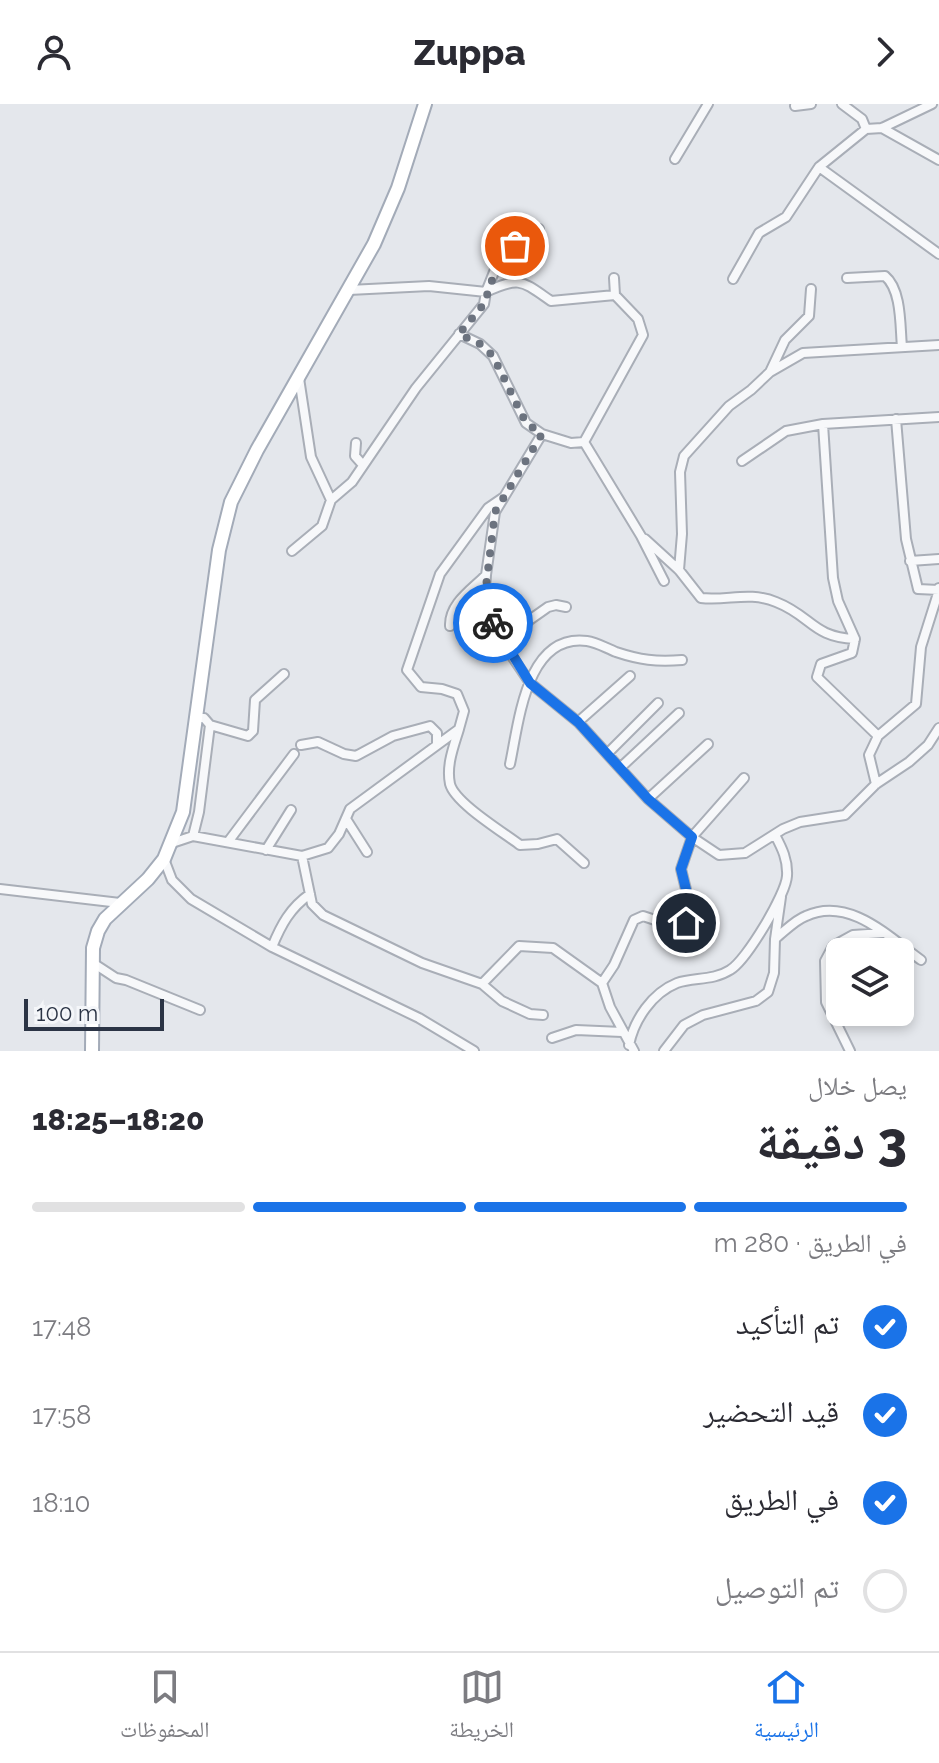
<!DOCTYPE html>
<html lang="ar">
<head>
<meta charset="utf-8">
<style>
	body { margin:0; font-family:Raleway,"Noto Naskh Arabic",sans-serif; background:#f2f2f3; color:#2b2b33; direction:rtl; height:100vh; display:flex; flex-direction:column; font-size:30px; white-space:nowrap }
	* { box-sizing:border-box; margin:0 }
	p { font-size:26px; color:#7c7c81 }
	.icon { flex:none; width:44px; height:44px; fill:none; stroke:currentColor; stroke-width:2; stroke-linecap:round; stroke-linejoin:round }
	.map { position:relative; height:947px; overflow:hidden; direction:ltr }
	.side { display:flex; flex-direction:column; background:#fff; flex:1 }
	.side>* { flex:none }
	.buttons { position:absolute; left:826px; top:834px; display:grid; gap:16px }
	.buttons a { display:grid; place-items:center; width:88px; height:88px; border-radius:12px; background:#fff; box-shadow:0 4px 12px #0003; font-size:40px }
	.scale { position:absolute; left:24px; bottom:20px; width:140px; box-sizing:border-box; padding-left:8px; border:4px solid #2b3445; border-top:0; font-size:22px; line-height:28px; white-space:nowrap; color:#2b3445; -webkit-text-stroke:6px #f4f6f9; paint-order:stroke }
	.pin { position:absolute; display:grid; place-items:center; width:68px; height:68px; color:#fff; margin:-34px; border:4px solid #fff; border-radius:50%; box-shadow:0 2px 8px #0007 }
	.courier { position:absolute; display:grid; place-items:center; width:80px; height:80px; margin:-40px; border:6px solid #1a73e8; border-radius:50%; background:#fff; color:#222; box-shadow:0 2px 10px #0007 }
	.headline em { font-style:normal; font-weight:800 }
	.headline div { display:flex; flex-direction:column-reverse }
	.headline { display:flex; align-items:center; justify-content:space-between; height:136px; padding:0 32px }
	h1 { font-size:52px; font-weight:800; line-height:60px }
	.bar { display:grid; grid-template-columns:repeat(4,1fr); gap:12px 8px; align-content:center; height:96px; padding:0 32px }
	.bar i { height:10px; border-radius:6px; background:#e1e1e2 }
	.bar .current { background:#1a73e8 }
	.bar p { grid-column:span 4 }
	ol { padding:0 32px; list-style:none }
	li { display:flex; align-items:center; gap:24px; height:88px }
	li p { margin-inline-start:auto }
	li .icon { padding:8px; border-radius:50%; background:#1a73e8; color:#fff; stroke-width:4 }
	li:last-child { color:#7c7c81 }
	li i { width:44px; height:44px; border:4px solid #e1e1e2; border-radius:50% }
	header { display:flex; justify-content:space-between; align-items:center; height:104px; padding:0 32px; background:#fff; font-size:36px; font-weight:800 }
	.menu { display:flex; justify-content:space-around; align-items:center; height:112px; border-top:2px solid #e1e1e2; background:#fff; font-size:22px; color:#7c7c81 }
	.menu a { display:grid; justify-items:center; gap:4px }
	.menu .current { color:#1a73e8 }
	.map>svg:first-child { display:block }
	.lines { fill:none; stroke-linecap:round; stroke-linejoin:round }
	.street-casing { stroke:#a9aeb7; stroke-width:12 }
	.primary-casing { stroke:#a3abb8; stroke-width:16 }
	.street { stroke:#f7f8fa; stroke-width:8 }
	.primary { stroke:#fff; stroke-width:12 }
	.done { stroke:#6c737f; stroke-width:8; stroke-dasharray:0 14.4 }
	.route { stroke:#1a73e8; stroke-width:10 }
</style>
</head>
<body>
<header><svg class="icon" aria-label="forward" viewBox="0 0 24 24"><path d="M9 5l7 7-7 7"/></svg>Zuppa<svg class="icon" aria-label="person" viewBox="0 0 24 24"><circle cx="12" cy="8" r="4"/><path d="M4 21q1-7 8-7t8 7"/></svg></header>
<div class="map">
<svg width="939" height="947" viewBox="0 0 939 947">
	<rect width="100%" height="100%" fill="#e4e7ec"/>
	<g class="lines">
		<defs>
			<path id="street" d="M842,0L862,15L866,25L819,63L939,150
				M795,2L811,0
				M882,24L939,56
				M866,25L882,24L932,0
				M675,55L708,0
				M614,174L615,191L638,215L643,231L584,338L641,432L664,477
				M847,174L885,172C902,186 900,223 902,243
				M733,175L759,129L786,113L819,63
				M349,186L429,182L486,188L500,153L539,125
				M459,230L480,240L493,252L526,319L542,330
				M770,268L803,249L939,241
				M896,315L906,435L918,485L939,486V484
				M823,320L833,474L838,497L855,535L852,549L821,560L817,573L878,632
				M584,338L571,339L542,330L495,408L486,471L484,499L488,510L501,536L530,579L578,618L648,695L692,733L719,751L745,749L783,725L800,718L845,711L876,680L909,658L928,641L939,624
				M356,339L355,352L363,361
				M742,357L786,327L823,320L939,313
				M331,396L352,378L416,284L484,200L486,188C520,172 522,177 551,197L615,191
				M645,435L679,466L701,494C728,497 749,487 776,498C812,512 812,533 855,535
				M292,447L322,422L331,396L311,353L299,274
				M910,457L939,455
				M679,466L682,430L680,368L684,352L729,302L751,286L770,268L785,236L809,212L811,185
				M450,522C449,500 471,486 485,472
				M501,536L548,503L556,501L566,503
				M578,618L630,572
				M210,621L248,632L253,627L255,596L284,570
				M459,625C454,642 446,661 450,680C455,699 503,728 520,741L538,740L557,735L584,759
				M301,641L318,638L344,650L356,652L393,632L430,622L437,629V639
				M607,650L658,599
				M510,660C519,618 526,529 587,537C596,538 606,544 616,548C640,556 656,558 682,556
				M620,664L679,609
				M876,680L869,651L878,632L916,600L921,543L939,486
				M648,695L708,640
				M346,715L367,748
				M193,732L199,708L210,621L204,614H196
				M228,738L294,650
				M172,739L193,732L302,752L328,744L339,730L350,705L459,625L464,607L457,590L442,585L421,583L407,566L440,470L488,404L504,393
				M266,746L291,706
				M302,752L312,800L323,811L422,859L482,880L502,897L530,910L543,911
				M164,755L172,776L191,795L272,843L419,914L474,947
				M0,785L120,799
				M776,834C785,827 795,816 806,812C849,792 889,833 921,856
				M272,843C281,821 290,804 310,790
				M93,859L116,874L126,876L200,906
				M602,879L614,861L634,816L643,812L673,822L686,819L692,810L681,765L692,733L744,674
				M482,880L519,842L553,844L602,879L610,903L634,947
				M552,934L576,926L622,928
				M629,941C634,916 652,889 677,879C693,873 713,877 730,866C746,857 786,790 787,772C788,756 782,744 775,731
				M664,947L684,921L703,911L756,897L768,888L774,869L775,835L781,793
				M850,947L826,898L825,857L833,842L853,831L883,829"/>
			<path id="primary" d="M92,947L93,844L98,827L105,815L148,775L164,755L183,708L219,446L231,398L257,346L374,140L398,84L425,0"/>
		</defs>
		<use href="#street" class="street-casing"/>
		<use href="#primary" class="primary-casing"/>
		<use href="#street" class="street"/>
		<use href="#primary" class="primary"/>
	</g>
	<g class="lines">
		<path class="done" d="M493,519L484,499L495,408L542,330L526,319L493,252L480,240L459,230L484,200L500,153L515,142"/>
		<path class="route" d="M493,519L530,579L578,618L648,695L692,733L681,765L692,810L686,819"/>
	</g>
</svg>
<div class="buttons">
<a><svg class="icon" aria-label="layers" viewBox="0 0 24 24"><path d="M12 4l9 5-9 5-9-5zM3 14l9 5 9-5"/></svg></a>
</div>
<div class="scale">100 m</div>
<div class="pin" style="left:515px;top:142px;background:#ea580c"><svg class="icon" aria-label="bag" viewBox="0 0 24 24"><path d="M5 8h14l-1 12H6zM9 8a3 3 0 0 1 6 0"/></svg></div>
<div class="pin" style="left:686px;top:819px;background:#1f2937"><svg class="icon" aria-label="home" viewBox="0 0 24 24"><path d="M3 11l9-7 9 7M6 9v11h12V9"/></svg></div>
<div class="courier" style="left:493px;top:519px"><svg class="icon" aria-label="bike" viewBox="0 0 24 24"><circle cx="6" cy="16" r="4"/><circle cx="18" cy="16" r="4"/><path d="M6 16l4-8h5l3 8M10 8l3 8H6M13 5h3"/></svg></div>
</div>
<section class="side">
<div class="headline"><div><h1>3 دقيقة</h1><p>يصل خلال</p></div><em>18:20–18:25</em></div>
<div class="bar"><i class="current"></i><i class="current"></i><i class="current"></i><i></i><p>في الطريق · 280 m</p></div>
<ol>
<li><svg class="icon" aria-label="check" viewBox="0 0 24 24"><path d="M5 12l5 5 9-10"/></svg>تم التأكيد<p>17:48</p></li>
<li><svg class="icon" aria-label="check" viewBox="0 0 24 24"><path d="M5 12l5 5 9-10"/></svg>قيد التحضير<p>17:58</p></li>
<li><svg class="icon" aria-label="check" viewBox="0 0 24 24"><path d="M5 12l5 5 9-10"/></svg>في الطريق<p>18:10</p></li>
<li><i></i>تم التوصيل</li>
</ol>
</section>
<nav class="menu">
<a class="current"><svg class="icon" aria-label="home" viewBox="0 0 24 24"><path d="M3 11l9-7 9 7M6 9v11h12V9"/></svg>الرئيسية</a>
<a><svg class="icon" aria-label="map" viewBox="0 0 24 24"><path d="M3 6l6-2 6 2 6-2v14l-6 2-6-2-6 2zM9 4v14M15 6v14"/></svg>الخريطة</a>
<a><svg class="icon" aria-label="saved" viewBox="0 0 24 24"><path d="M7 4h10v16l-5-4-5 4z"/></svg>المحفوظات</a>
</nav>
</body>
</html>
